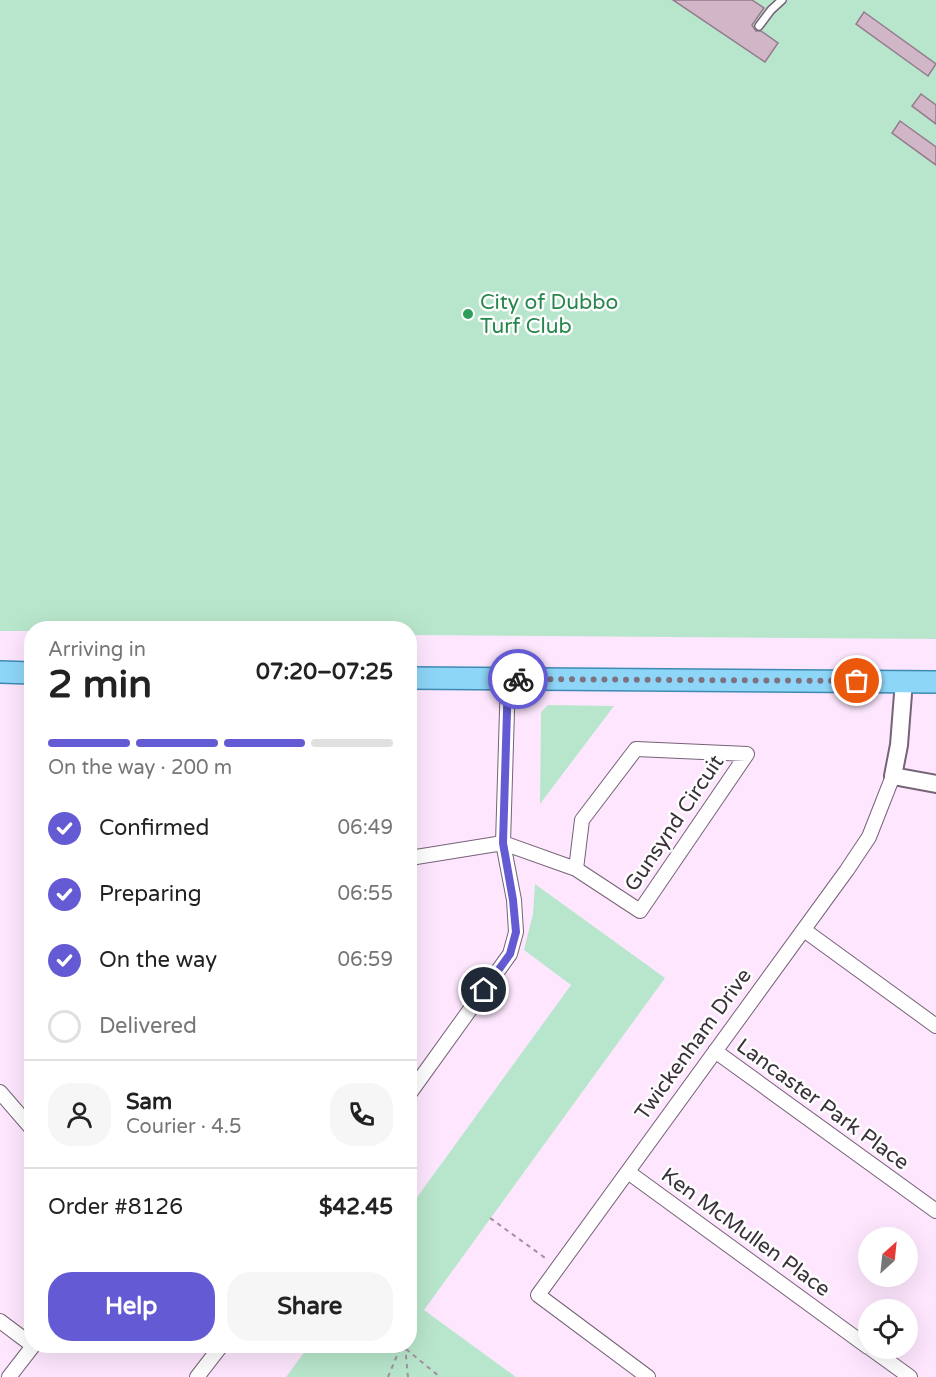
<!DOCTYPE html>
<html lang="en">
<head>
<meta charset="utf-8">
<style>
	body { margin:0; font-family:"Varela Round",sans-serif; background:#f6f6f6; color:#222; height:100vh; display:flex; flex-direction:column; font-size:22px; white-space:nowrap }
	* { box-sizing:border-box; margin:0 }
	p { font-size:20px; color:#767676 }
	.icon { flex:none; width:33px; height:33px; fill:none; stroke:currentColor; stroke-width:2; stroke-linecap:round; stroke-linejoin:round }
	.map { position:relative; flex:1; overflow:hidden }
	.side { position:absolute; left:24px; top:621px; width:393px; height:732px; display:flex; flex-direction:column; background:#fff; border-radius:24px; box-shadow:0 6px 24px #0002 }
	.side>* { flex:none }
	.needle { width:39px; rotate:27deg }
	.controls { position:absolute; left:858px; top:1227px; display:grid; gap:12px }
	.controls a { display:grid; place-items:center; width:60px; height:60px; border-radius:50%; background:#fff; box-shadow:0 6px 24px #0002; font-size:30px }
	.pin { position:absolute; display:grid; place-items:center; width:51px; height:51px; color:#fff; margin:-26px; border:3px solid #fff; border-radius:50%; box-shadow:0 2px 6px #0007 }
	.courier { position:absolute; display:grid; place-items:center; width:60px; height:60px; margin:-30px; border:4px solid #645bd4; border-radius:50%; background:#fff; color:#222; box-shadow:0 2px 8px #0007 }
	.summary em { font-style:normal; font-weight:700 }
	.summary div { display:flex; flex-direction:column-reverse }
	.summary { display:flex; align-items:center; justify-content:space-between; height:102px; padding:0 24px }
	h1 { font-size:39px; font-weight:700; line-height:45px }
	.bar { display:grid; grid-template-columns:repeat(4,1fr); gap:9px 6px; align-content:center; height:72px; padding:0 24px }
	.bar i { height:8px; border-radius:4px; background:#e0e0e0 }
	.bar .selected { background:#645bd4 }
	.bar p { grid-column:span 4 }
	.line { display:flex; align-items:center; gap:15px; padding:0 24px; border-top:2px solid #e0e0e0 }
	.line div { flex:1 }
	.round { display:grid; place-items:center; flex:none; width:63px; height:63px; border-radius:24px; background:#f6f6f6 }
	ol { padding:0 24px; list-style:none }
	li { display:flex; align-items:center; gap:18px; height:66px }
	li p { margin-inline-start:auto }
	li .icon { padding:6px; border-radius:50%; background:#645bd4; color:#fff; stroke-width:4 }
	li:last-child { color:#767676 }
	li i { width:33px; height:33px; border:3px solid #e0e0e0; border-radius:50% }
	.primary-button { display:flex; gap:12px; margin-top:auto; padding:12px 24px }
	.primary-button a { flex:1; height:69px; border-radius:24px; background:#645bd4; color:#fff; font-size:24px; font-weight:700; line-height:69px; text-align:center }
	.primary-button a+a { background:#f6f6f6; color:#222 }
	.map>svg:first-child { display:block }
	.green { fill:#b8e6cc }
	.building { fill:#d1b6c8; stroke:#947b8c; stroke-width:1.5 }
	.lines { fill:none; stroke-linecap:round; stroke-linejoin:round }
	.service-casing { stroke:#766377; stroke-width:10 }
	.minor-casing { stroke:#766377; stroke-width:16 }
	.tertiary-casing { stroke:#766377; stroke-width:20 }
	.primary-casing { stroke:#3f8ab3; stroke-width:24 }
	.path { stroke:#a190a1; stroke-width:2; stroke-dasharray:4.5 4.5; stroke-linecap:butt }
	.service { stroke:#fff; stroke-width:7 }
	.minor { stroke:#fff; stroke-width:14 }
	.tertiary { stroke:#fff; stroke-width:16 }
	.primary { stroke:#8ed6f8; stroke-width:21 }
	.done { stroke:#7f717f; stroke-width:6; stroke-dasharray:0 10.8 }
	.route { stroke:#645bd4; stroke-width:8 }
	.leisure-dot { fill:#2e9e5b; stroke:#fdfdfd; stroke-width:2 }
	.labels { text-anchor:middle; stroke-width:5; stroke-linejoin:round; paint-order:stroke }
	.leisure-label { font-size:21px; fill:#27864d; stroke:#fdfdfd; text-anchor:start }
	.street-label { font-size:21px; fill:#3a313a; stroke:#fdfdfd }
</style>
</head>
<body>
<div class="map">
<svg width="936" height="1377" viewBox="0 0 936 1377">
	<rect width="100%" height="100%" fill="#fee7fe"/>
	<path class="green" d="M0,0H936V639L410,635V628H32L31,631H0Z
		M548,705L614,706L540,804L541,712Z
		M535,884L665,978L424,1310L516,1377H286L309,1346H410V1207L571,985L524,950L533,914Z"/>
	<path class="building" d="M673,0H752L764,8L752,25L756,31H761L778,43L765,62Z
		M864,12L936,64L928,76L856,24Z
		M921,94L936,105V124L912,106Z
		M900,121L936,147V165L892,133Z"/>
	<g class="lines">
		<defs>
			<path id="service" d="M759,26L771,10L782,0"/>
			<path id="minor" d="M410,858L503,843L576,869L640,911L747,754L636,749L582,820L576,869
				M804,930L936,1026
				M715,1051L936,1211
				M0,1092L32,1129
				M410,1093L510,954L516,932L514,900L503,843L508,678
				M628,1172L868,1347
				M0,1321L32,1345
				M870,1348L910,1377
				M9,1377L33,1346
				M197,1377L221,1346
				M648,1377L538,1295L847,870L869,837L893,776"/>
			<path id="tertiary" d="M904,681L899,745L893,776L936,784"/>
			<path id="primary" d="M0,672L32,673
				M410,678L936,682"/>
		</defs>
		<use href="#service" class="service-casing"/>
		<use href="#minor" class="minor-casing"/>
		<use href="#tertiary" class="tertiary-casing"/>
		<use href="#primary" class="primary-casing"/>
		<path class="path" d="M490,1218L548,1260
			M405,1346L408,1377
			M406,1349L440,1377
			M388,1377L401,1346"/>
		<use href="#service" class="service"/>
		<use href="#minor" class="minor"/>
		<use href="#tertiary" class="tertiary"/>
		<use href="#primary" class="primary"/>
	</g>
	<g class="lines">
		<path class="done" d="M518,679L857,681"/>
		<path class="route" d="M484,990L510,954L516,932L513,900L503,843L508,678L518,679"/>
	</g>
	<circle class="leisure-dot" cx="468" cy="314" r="6"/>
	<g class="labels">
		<g class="leisure-label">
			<text x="480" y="309">City of Dubbo<tspan x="480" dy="24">Turf Club</tspan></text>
		</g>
		<g class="street-label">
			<text transform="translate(674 823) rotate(-56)" y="7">Gunsynd Circuit</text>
			<text transform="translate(693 1044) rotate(-54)" y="7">Twickenham Drive</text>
			<text transform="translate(823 1104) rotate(36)" y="7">Lancaster Park Place</text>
			<text transform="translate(746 1232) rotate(36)" y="7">Ken McMullen Place</text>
		</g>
	</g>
</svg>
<div class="controls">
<a><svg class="needle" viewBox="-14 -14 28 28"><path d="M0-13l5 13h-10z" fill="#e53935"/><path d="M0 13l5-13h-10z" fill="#767676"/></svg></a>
<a><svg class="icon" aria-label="locate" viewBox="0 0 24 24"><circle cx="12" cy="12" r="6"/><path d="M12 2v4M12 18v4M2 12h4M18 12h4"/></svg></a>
</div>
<div class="pin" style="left:857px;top:681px;background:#ea580c"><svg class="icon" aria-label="bag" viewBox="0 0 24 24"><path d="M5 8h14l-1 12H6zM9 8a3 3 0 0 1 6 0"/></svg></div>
<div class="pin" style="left:484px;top:990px;background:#1f2937"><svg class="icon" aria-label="home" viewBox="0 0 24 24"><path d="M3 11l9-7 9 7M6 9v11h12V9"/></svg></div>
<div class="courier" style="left:518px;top:679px"><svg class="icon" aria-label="bike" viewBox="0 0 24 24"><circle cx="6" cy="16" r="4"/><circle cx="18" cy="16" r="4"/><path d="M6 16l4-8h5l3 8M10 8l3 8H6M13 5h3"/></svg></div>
<section class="side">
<div class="summary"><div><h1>2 min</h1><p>Arriving in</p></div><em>07:20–07:25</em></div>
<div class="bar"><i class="selected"></i><i class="selected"></i><i class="selected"></i><i></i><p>On the way · 200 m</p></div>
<ol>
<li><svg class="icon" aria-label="check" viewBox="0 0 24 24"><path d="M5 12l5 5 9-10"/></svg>Confirmed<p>06:49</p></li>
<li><svg class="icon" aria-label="check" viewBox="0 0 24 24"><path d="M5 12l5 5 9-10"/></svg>Preparing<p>06:55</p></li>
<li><svg class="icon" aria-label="check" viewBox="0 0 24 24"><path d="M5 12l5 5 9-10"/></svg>On the way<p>06:59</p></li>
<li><i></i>Delivered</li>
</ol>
<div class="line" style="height:108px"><a class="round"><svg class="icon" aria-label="person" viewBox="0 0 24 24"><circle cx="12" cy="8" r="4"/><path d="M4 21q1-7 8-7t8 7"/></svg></a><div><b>Sam</b><p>Courier · 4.5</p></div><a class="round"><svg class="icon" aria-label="phone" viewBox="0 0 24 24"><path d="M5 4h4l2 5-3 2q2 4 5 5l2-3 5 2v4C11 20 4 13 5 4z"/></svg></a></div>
<div class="line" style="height:78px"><div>Order #8126</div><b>$42.45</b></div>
<div class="primary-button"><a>Help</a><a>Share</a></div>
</section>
</div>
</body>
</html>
